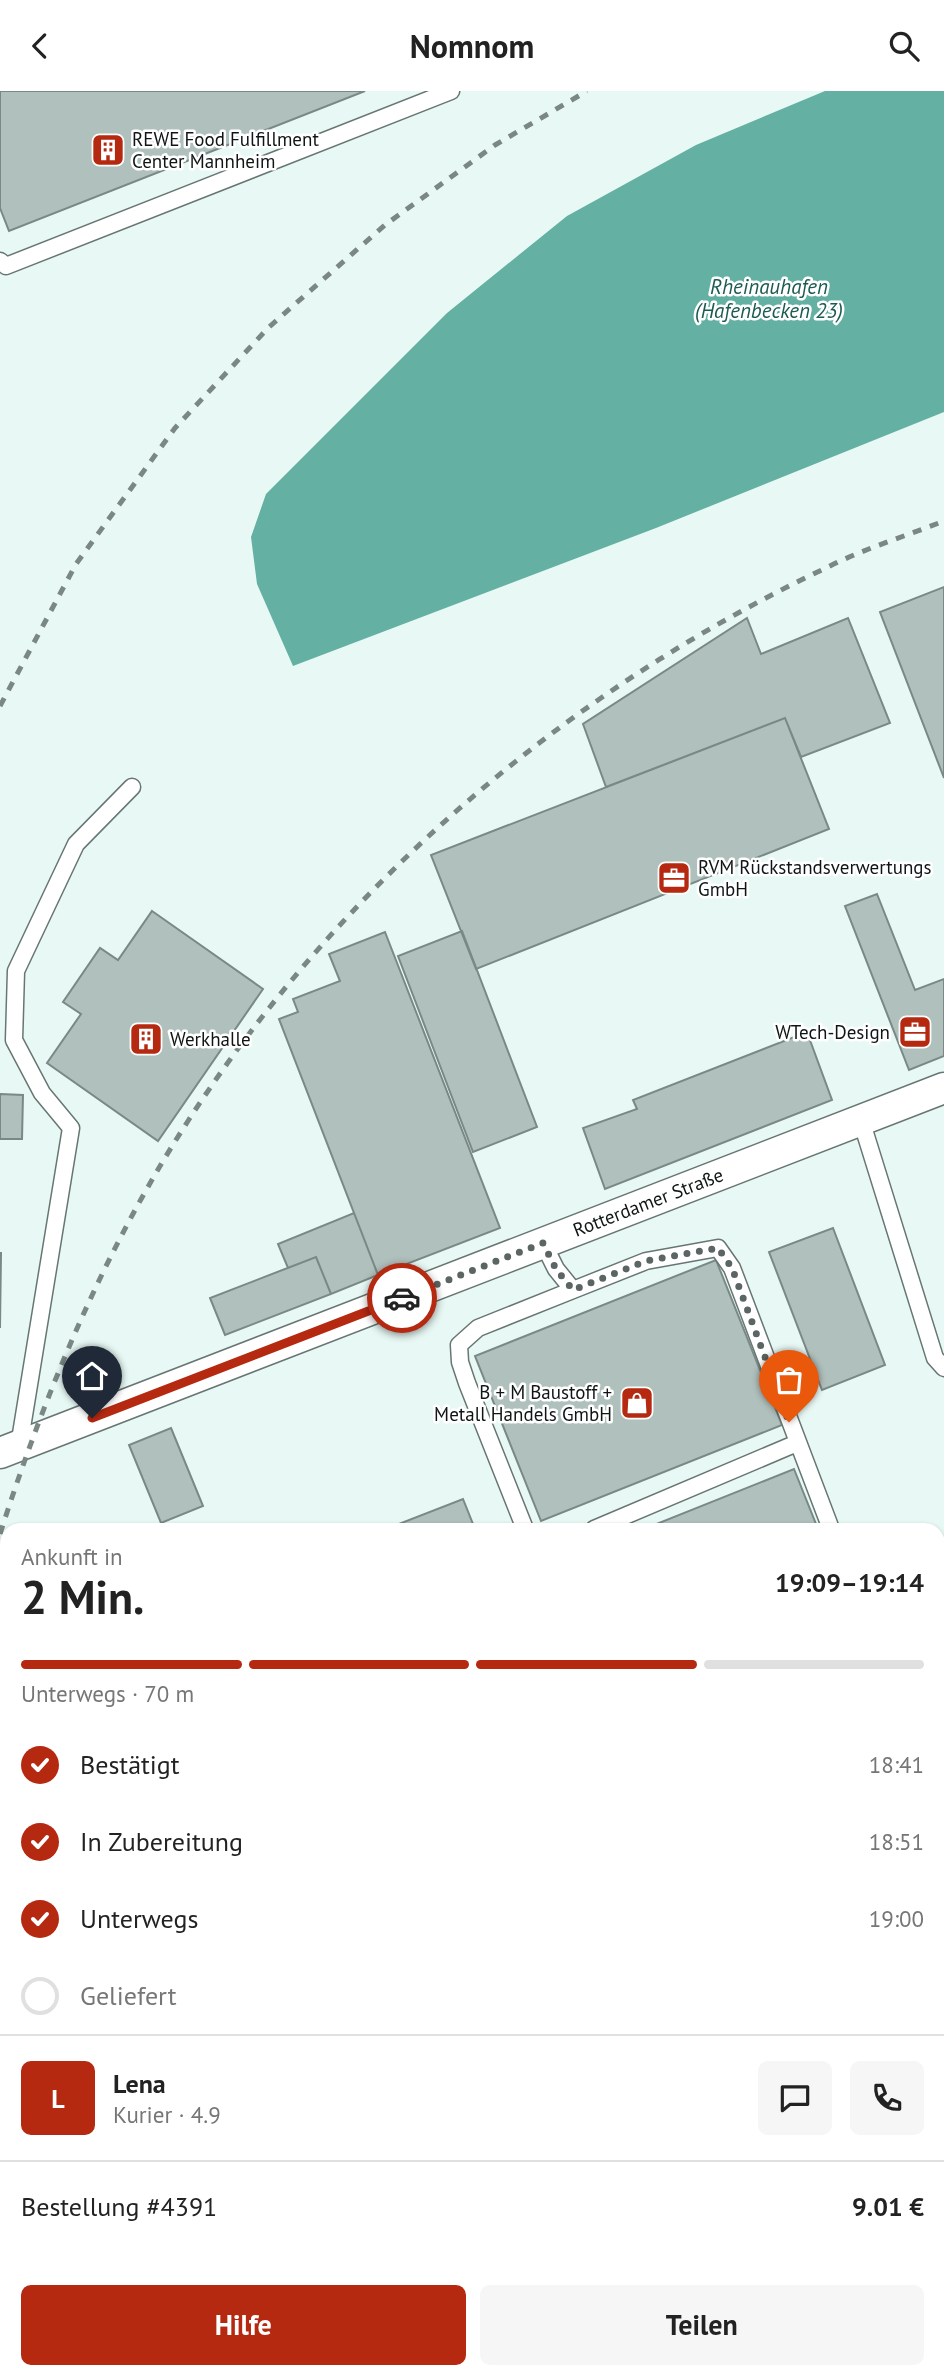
<!DOCTYPE html>
<html lang="de">
<head>
<meta charset="utf-8">
<style>
	body { margin:0; font-family:"PT Sans",sans-serif; background:#f6f6f6; color:#222; height:100vh; display:flex; flex-direction:column; font-size:26px; white-space:nowrap }
	* { box-sizing:border-box; margin:0 }
	p { font-size:23px; color:#767676 }
	.icon { flex:none; width:38px; height:38px; fill:none; stroke:currentColor; stroke-width:2; stroke-linecap:round; stroke-linejoin:round }
	.map { position:relative; flex:1; overflow:hidden }
	.details { position:absolute; left:0px; top:1432px; width:945px; height:856px; display:flex; flex-direction:column; background:#fff; border-radius:21px 21px 0 0; box-shadow:0 2px 5px #0004 }
	.details>* { flex:none }
	.pin { position:absolute; display:grid; place-items:center; width:60px; height:60px; color:#fff; margin:-72px -30px; border-radius:50% 50% 50% 0; rotate:-45deg; box-shadow:0 0 7px #0007 }
	.pin .icon { rotate:45deg }
	.courier { position:absolute; display:grid; place-items:center; width:70px; height:70px; margin:-35px; border:5px solid #b52911; border-radius:50%; background:#fff; color:#222; box-shadow:0 2px 9px #0007 }
	.overview em { font-style:normal; font-weight:700 }
	.overview div { display:flex; flex-direction:column-reverse }
	.overview { display:flex; align-items:center; justify-content:space-between; height:119px; padding:0 21px }
	h1 { font-size:46px; font-weight:700; line-height:52px }
	.bar { display:grid; grid-template-columns:repeat(4,1fr); gap:10px 7px; align-content:center; height:84px; padding:0 21px }
	.bar i { height:9px; border-radius:5px; background:#e0e0e0 }
	.bar .on { background:#b52911 }
	.bar p { grid-column:span 4 }
	.line { display:flex; align-items:center; gap:18px; padding:0 21px; border-top:2px solid #e0e0e0 }
	.line div { flex:1 }
	.round { display:grid; place-items:center; flex:none; width:74px; height:74px; border-radius:10px; background:#f6f6f6 }
	ol { padding:0 21px; list-style:none }
	li { display:flex; align-items:center; gap:21px; height:77px }
	li p { margin-inline-start:auto }
	li .icon { padding:7px; border-radius:50%; background:#b52911; color:#fff; stroke-width:4 }
	li:last-child { color:#767676 }
	li i { width:38px; height:38px; border:4px solid #e0e0e0; border-radius:50% }
	.action { display:flex; gap:14px; margin-top:auto; padding:14px 21px }
	.action a { flex:1; height:80px; border-radius:10px; background:#b52911; color:#fff; font-size:28px; font-weight:700; line-height:80px; text-align:center }
	.action a+a { background:#f6f6f6; color:#222 }
	header { display:flex; justify-content:space-between; align-items:center; height:91px; padding:0 21px; background:#fff; font-size:32px; font-weight:700 }
	.map>svg:first-child { display:block }
	.water { fill:#64b0a3 }
	.building { fill:#b0c0bd; stroke:#7a8986; stroke-width:2 }
	.lines { fill:none; stroke-linecap:round; stroke-linejoin:round }
	.lane-casing { stroke:#677673; stroke-width:19 }
	.street-casing { stroke:#677673; stroke-width:33 }
	.lane { stroke:#fff; stroke-width:16 }
	.street { stroke:#fff; stroke-width:30 }
	.rail { stroke:#7b8784; stroke-width:5; stroke-dasharray:9 9; stroke-linecap:butt }
	.done { stroke:#5b6563; stroke-width:7; stroke-dasharray:0 12.6 }
	.route { stroke:#b52911; stroke-width:9 }
	.labels { text-anchor:middle; stroke-width:5; stroke-linejoin:round; paint-order:stroke }
	.poi-label { font-size:19px; fill:#0f1514; stroke:#fff; text-anchor:start }
	.street-label { font-size:19px; fill:#0f1514; stroke:#fff }
	.water-label { font-size:21px; font-style:italic; fill:#1c5b52; stroke:#fff }
</style>
</head>
<body>
<header><svg class="icon" aria-label="back" viewBox="0 0 24 24"><path d="M15 5l-7 7 7 7"/></svg>Nomnom<svg class="icon" aria-label="search" viewBox="0 0 24 24"><circle cx="10" cy="10" r="6"/><path d="M15 15l6 6"/></svg></header>
<div class="map">
<svg width="944" height="2287" viewBox="0 0 944 2287">
	<rect width="100%" height="100%" fill="#e8f9f5"/>
	<path class="water" d="M825,0H944V321L656,437L293,575L257,493L251,446L266,403L447,222L567,125L696,54Z
		M944,1703V2052L938,2055V1709Z"/>
	<path class="building" d="M0,0H365L9,140L0,117Z
		M944,496V687L880,521Z
		M747,527L761,563L848,527L890,632L801,666L785,627L606,696L583,633Z
		M785,627L829,738L476,878L431,764Z
		M877,803L915,899L944,888V965L909,979L845,815Z
		M152,820L263,898L158,1050L47,972L81,923L63,911L100,857L118,869Z
		M462,840L537,1036L473,1061L398,865Z
		M385,841L500,1137L378,1184L279,928L298,921L293,908L340,890L329,863Z
		M807,941L832,1009L605,1098L583,1037L637,1018L633,1009Z
		M0,1003L23,1004L22,1048H0Z
		M354,1122L378,1184L331,1203L316,1166L288,1177L278,1153Z
		M833,1137L885,1274L822,1299L769,1161Z
		M0,1162H1L0,1237Z
		M316,1166L331,1203L225,1244L210,1207Z
		M716,1169L782,1334L541,1430L475,1265Z
		M171,1337L203,1415L161,1432L129,1354Z
		M794,1378L818,1438H644Z
		M463,1408L475,1438H386Z
		M121,2280H172L167,2287H126Z
		M201,2280H239L217,2286Z
		M687,2280H871L873,2284L690,2287Z"/>
	<g class="lines">
		<defs>
			<path id="lane" d="M0,170L6,175L451,0
				M861,1029L935,1267L944,1277
				M543,1152L556,1178L573,1199L646,1170L718,1157L732,1177L831,1438
				M19,1355L71,1037L42,1002L14,949L16,880L76,753L132,696
				M525,1438L467,1292L460,1271L459,1254L478,1237L573,1199
				M594,1438L797,1352
				M943,2287L944,2286"/>
			<path id="street" d="M0,1362L944,997"/>
		</defs>
		<use href="#lane" class="lane-casing"/>
		<use href="#street" class="street-casing"/>
		<use href="#lane" class="lane"/>
		<use href="#street" class="street"/>
		<path class="rail" d="M0,615L76,473L175,337L269,236L385,134L495,54L587,0
			M0,1443C46,1299 105,1158 188,1030C344,789 571,597 830,475C866,457 906,445 944,430
			M938,1610L944,1606
			M938,1639L944,1635
			M938,2140L944,2137
			M938,2162L944,2159
			M938,2243L944,2238
			M0,2247L7,2275
			M379,2287L382,2280
			M883,2287L892,2280"/>
	</g>
	<g class="lines">
		<path class="done" d="M402,1207L543,1152L556,1178L573,1199L646,1170L718,1157L732,1177L789,1331"/>
		<path class="route" d="M92,1327L402,1207"/>
	</g>
	<defs>
		<symbol id="building-square" viewBox="-11 -11 22 22"><rect x="-9" y="-9" width="18" height="18" rx="4" fill="#b52911" stroke="#fff"/><path d="M-4-6H4V6H1V3H-1V6H-4ZM-2.5-4.3h1.7v1.8h-1.7ZM.8-4.3h1.7v1.8H.8ZM-2.5-1h1.7V.8h-1.7ZM.8-1h1.7V.8H.8Z" fill="#fff"/></symbol>
		<symbol id="office-square" viewBox="-11 -11 22 22"><rect x="-9" y="-9" width="18" height="18" rx="4" fill="#b52911" stroke="#fff"/><path d="M-6-3h4V-5.5h4V-3h4V5H-6ZM-1-4.5V-3h2v-1.5ZM-6 0V1H6V0Z" fill="#fff"/></symbol>
		<symbol id="shop-square" viewBox="-11 -11 22 22"><rect x="-9" y="-9" width="18" height="18" rx="4" fill="#b52911" stroke="#fff"/><path d="M-5-2.5h2.3a2.7 3.5 0 0 1 5.4 0H5L5.5 6h-11ZM-1.5-2.5h3a1.5 2.3 0 0 0-3 0Z" fill="#fff"/></symbol>
	</defs>
	<g fill-rule="evenodd">
		<use href="#building-square" x="89" y="40" width="38" height="38"/>
		<use href="#office-square" x="655" y="768" width="38" height="38"/>
		<use href="#office-square" x="896" y="922" width="38" height="38"/>
		<use href="#building-square" x="127" y="929" width="38" height="38"/>
		<use href="#shop-square" x="618" y="1293" width="38" height="38"/>
	</g>
	<g class="labels">
		<g class="poi-label">
			<text x="132" y="55">REWE Food Fulfillment<tspan x="132" dy="22">Center Mannheim</tspan></text>
			<text x="698" y="783">RVM Rückstandsverwertungs<tspan x="698" dy="22">GmbH</tspan></text>
			<text x="890" y="948" text-anchor="end">WTech-Design</text>
			<text x="170" y="955">Werkhalle</text>
			<text x="612" y="1308" text-anchor="end">B + M Baustoff +<tspan x="612" dy="22">Metall Handels GmbH</tspan></text>
		</g>
		<g class="street-label">
			<text transform="translate(648 1111) rotate(-21)" y="7">Rotterdamer Straße</text>
		</g>
		<g class="water-label">
			<text x="769" y="203">Rheinauhafen<tspan x="769" dy="24">(Hafenbecken 23)</tspan></text>
		</g>
	</g>
</svg>
<div class="pin" style="left:789px;top:1331px;background:#ea580c"><svg class="icon" aria-label="bag" viewBox="0 0 24 24"><path d="M5 8h14l-1 12H6zM9 8a3 3 0 0 1 6 0"/></svg></div>
<div class="pin" style="left:92px;top:1327px;background:#1f2937"><svg class="icon" aria-label="home" viewBox="0 0 24 24"><path d="M3 11l9-7 9 7M6 9v11h12V9"/></svg></div>
<div class="courier" style="left:402px;top:1207px"><svg class="icon" aria-label="car" viewBox="0 0 24 24"><path d="M5 17H2v-5l4-1 3-4h7l3 4 3 1v5h-3M9 17h6M6 11h13"/><circle cx="7" cy="17" r="2"/><circle cx="17" cy="17" r="2"/></svg></div>
<section class="details">
<div class="overview"><div><h1>2 Min.</h1><p>Ankunft in</p></div><em>19:09–19:14</em></div>
<div class="bar"><i class="on"></i><i class="on"></i><i class="on"></i><i></i><p>Unterwegs · 70 m</p></div>
<ol>
<li><svg class="icon" aria-label="check" viewBox="0 0 24 24"><path d="M5 12l5 5 9-10"/></svg>Bestätigt<p>18:41</p></li>
<li><svg class="icon" aria-label="check" viewBox="0 0 24 24"><path d="M5 12l5 5 9-10"/></svg>In Zubereitung<p>18:51</p></li>
<li><svg class="icon" aria-label="check" viewBox="0 0 24 24"><path d="M5 12l5 5 9-10"/></svg>Unterwegs<p>19:00</p></li>
<li><i></i>Geliefert</li>
</ol>
<div class="line" style="height:126px"><b class="round" style="background:#b52911;color:#fff">L</b><div><b>Lena</b><p>Kurier · 4.9</p></div><a class="round"><svg class="icon" aria-label="chat" viewBox="0 0 24 24"><path d="M4 5h16v11H9l-5 4z"/></svg></a><a class="round"><svg class="icon" aria-label="phone" viewBox="0 0 24 24"><path d="M5 4h4l2 5-3 2q2 4 5 5l2-3 5 2v4C11 20 4 13 5 4z"/></svg></a></div>
<div class="line" style="height:91px"><div>Bestellung #4391</div><b>9.01 €</b></div>
<div class="action"><a>Hilfe</a><a>Teilen</a></div>
</section>
</div>
</body>
</html>
